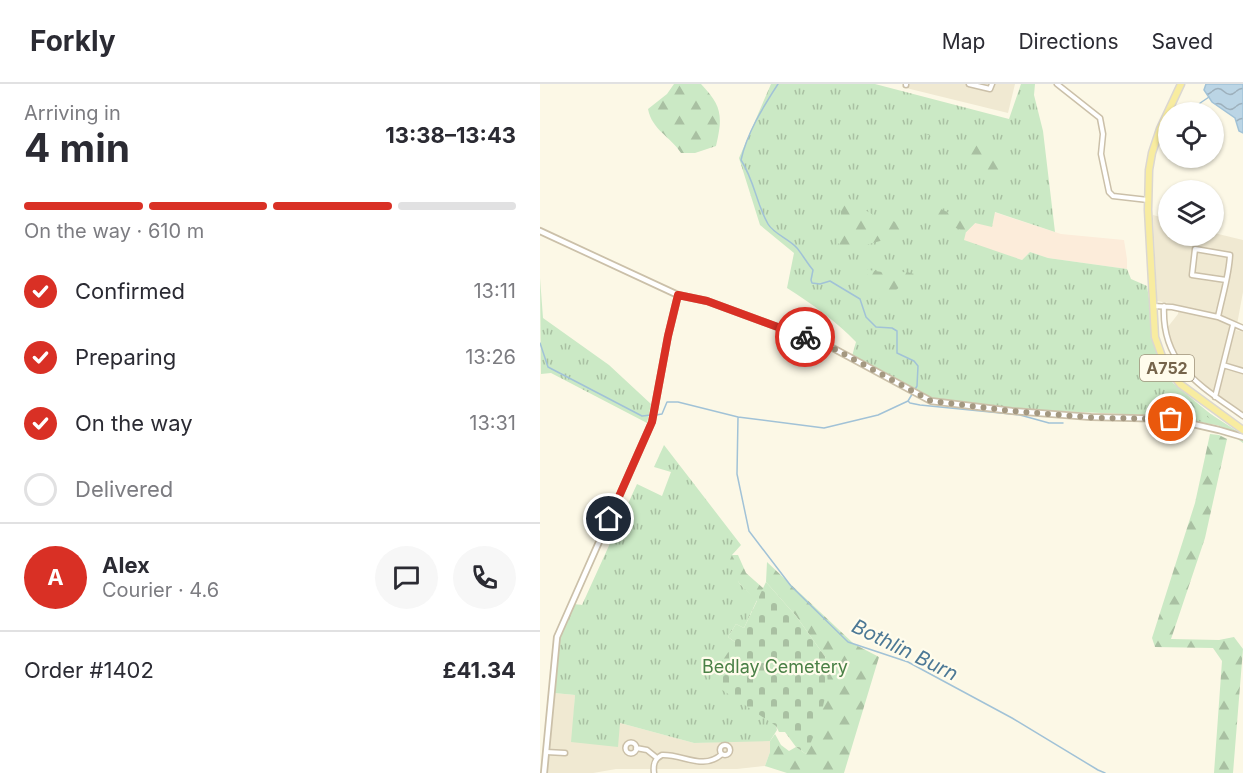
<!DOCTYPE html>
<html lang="en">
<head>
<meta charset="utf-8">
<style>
	body { margin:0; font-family:Inter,sans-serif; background:#f7f7f7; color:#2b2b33; height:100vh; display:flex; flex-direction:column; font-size:22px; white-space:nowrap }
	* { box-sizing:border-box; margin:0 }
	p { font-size:20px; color:#7c7c81 }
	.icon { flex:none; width:33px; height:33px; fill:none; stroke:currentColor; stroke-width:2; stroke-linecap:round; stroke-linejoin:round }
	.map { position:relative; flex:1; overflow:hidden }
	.sheet { display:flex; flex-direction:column; background:#fff; width:540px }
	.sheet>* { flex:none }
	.tools { position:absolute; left:618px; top:18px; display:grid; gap:12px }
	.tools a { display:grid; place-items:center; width:66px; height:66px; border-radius:50%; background:#fff; box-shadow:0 2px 4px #0004; font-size:30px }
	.pin { position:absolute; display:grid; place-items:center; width:51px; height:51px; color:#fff; margin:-26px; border:3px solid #fff; border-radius:50%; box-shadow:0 2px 6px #0007 }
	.courier { position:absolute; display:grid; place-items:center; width:60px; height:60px; margin:-30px; border:4px solid #d93025; border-radius:50%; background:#fff; color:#222; box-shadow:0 2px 8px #0007 }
	.headline em { font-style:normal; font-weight:700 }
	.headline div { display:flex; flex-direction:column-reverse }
	.headline { display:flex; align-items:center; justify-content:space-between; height:102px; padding:0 24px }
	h1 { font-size:39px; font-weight:700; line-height:45px }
	.bar { display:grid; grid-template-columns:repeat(4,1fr); gap:9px 6px; align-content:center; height:72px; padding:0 24px }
	.bar i { height:8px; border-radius:4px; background:#e1e1e2 }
	.bar .current { background:#d93025 }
	.bar p { grid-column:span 4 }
	.line { display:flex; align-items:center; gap:15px; padding:0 24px; border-top:2px solid #e1e1e2 }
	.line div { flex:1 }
	.round { display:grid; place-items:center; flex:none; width:63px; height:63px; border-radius:32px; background:#f7f7f7 }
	ol { padding:0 24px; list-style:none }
	li { display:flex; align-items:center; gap:18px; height:66px }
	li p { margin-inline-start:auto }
	li .icon { padding:6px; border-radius:50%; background:#d93025; color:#fff; stroke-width:4 }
	li:last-child { color:#7c7c81 }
	li i { width:33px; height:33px; border:3px solid #e1e1e2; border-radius:50% }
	header { display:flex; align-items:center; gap:36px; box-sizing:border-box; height:84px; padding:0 30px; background:#fff; border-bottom:2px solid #e1e1e2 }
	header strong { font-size:28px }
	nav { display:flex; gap:33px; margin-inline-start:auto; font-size:21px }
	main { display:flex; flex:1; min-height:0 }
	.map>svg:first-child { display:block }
	.residential { fill:#f0e9d2 }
	.commercial { fill:#fcecda }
	.grass { fill:url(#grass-tufts) }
	.forest { fill:url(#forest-firs) }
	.cemetery { fill:url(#cemetery-stones) }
	.water { fill:url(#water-waves); stroke:#a1c2d7; stroke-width:1.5 }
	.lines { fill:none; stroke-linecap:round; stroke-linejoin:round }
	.stream { stroke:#a1c2d7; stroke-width:1.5 }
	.minor-casing { stroke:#cbc0a9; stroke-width:7 }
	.tertiary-casing { stroke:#cbc0a9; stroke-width:8 }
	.primary-casing { stroke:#dbd7d0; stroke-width:9 }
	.minor { stroke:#fff; stroke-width:4 }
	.tertiary { stroke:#fff; stroke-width:4.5 }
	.primary { stroke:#f8eca0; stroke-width:6 }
	.done { stroke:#a49881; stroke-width:6; stroke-dasharray:0 10.8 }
	.route { stroke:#d93025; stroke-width:8 }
	.labels { text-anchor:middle; stroke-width:4.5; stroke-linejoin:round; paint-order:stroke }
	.shield { fill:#fffcec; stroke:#9e927b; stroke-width:1.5 }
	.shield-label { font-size:16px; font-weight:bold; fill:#75644b }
	.park-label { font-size:18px; fill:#4a8046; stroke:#fffcec }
	.water-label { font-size:20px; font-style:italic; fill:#4c7895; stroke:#fffcec }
</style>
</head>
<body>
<header>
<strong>Forkly</strong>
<nav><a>Map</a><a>Directions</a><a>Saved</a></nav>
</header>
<main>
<section class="sheet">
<div class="headline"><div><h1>4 min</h1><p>Arriving in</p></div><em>13:38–13:43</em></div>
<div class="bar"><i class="current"></i><i class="current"></i><i class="current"></i><i></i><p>On the way · 610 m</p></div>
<ol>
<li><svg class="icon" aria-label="check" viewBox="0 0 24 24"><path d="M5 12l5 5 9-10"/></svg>Confirmed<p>13:11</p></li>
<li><svg class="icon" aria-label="check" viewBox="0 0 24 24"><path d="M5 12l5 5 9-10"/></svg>Preparing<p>13:26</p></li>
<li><svg class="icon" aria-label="check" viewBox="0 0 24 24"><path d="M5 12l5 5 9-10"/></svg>On the way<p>13:31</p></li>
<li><i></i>Delivered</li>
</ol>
<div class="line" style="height:108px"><b class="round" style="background:#d93025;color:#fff">A</b><div><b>Alex</b><p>Courier · 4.6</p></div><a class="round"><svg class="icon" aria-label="chat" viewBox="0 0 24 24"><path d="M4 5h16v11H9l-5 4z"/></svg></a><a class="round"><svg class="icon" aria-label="phone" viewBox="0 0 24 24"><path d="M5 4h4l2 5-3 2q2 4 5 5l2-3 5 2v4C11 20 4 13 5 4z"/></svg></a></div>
<div class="line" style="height:78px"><div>Order #1402</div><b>£41.34</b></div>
</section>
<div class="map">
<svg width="703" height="689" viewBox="0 0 703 689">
	<defs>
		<pattern id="grass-tufts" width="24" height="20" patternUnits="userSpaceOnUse" patternTransform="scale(1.5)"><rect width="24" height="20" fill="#cbe9c5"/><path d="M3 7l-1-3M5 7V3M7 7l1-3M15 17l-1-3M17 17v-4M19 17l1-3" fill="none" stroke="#a9c0a2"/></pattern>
		<pattern id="forest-firs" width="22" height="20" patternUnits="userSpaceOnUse" patternTransform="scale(1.5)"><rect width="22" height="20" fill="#cbe9c5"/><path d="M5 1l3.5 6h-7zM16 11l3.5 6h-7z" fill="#a9c0a2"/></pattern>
		<pattern id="cemetery-stones" width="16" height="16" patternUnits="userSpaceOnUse" patternTransform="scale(1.5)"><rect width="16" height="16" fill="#cbe9c5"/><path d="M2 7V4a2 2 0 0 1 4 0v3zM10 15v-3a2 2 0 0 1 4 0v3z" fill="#a9c0a2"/></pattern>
		<pattern id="water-waves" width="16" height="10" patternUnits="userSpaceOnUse" patternTransform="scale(1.5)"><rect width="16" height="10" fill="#bbd5e5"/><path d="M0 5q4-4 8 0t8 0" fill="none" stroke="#9db0bc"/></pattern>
	</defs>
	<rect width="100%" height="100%" fill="#fcf8e6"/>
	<path class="residential" d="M363,0H475L468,29L362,3Z
		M613,131L628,135V152H674V149L703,156V208L696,246L703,248V329L665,303L645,285L635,268L627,244L638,230L639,221L617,217Z
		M14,609L35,611L32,658L80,639L154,659L225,656L230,657V668L225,682L197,685H76L53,689H6Z"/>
	<path class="commercial" d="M454,128L521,150L584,156L587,175V185L508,174L490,168L482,176L423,157L426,148L435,139Z"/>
	<path class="grass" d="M231,0H335L469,35L481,0H495L494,11L503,47L515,148L455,128L452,143L435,139L426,148L424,156L482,176L490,168L508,174L587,185L591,195L607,202L618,273L633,299L679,337L681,342L629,332L473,325L391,314L365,302L312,272L316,258C296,237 272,220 247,204L254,169L220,141L199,74Z
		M0,194L3,234L69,281L111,320L107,339L11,289L1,290Z
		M124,361L201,461L192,471L199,499L217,516L204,544L196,540L188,553L195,558L236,642L237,646L230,657L154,659L80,639L78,663L31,658L35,611L14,609L19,555L34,520L42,521L97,400L122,412L131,388L114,383Z"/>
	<path class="forest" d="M134,0H161C182,22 183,32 176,62L155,69H141C130,52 112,46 108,25L127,10Z
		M386,50L395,51L435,61H461L467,88L462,102C455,95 446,91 439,84C424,70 406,57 386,50Z
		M297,103L314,119L338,134L350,135L373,148L329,160L309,170L298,159L301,130Z
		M382,116L422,135L435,139L426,148C403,139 397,136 382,116Z
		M323,185L348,189L367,188L374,190L345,216L340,215L334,199Z
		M640,313L652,318L703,351V359Z
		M670,350L679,351L687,355L665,454L631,555L679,556L694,553L703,565L693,689H674L682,577L673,564L615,563L612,554L655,419Z
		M192,471H198L206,489L223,504L257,547L218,518L199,499L189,478Z
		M227,478L314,560L339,573L304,689H247L225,682L230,668V657L235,650L241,661L249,667L256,663L266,670L286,574L256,532L226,498Z"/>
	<path class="cemetery" d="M226,498L256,532L286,574L288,601L279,639L266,670L256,663L245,648H239L236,642L169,597L195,558L188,553L196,540L204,544Z"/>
	<path class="water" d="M666,0H703V49L699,47L695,34L672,18L664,6Z"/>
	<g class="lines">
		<path class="stream" d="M238,0C223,23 207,49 201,76C215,98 216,119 228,140C234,150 249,155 257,164C262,170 267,179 273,186L271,196L272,199L280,200L290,197L320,215L326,233L336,243L352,244L357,247V269L374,277L378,282L377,302L368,317L338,331L284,344L198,333L197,390L209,447L251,502L308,558L368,578L472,634L558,686L565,689
			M647,28L669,13
			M0,259L8,283L102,332L111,331
			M368,317L370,319L380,321L480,331L509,339H523
			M116,331L122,330L127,318H138L198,333"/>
		<defs>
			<path id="minor" d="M429,0L450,5L452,0
				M517,0L560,34L563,50L561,70L569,108L573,112L608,116
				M366,1V0
				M613,222L632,223L678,233L703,244
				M624,222C621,281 661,302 703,332
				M678,233C682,213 689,192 690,171L655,165L652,191L686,196
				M683,281L703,287
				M675,313L693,241
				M85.5 664a5.5 5.5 0 1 1 11 0a5.5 5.5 0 1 1-11 0Z
				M180 666a5 5 0 1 1 10 0a5 5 0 1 1-10 0Z
				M96,664L107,666L117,674
				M6,668L25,669
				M114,689C113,681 114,675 122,671C143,670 163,687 182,670"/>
			<path id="tertiary" d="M0,147L138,211L167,217L289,262L391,317L472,327L551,333L631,335L679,346L703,353
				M4,689L17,553L112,338L128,252L138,211"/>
			<path id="primary" d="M641,0L620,45L612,69L609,86L608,126L615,253L625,281L640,300L703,346"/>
		</defs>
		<use href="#minor" class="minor-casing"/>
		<use href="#tertiary" class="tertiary-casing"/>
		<use href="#primary" class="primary-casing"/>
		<use href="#minor" class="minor"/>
		<use href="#tertiary" class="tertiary"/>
		<use href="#primary" class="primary"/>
	</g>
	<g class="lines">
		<path class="done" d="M265,253L289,262L391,317L472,327L557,334L631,335"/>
		<path class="route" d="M69,435L112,338L128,252L138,211L167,217L265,253"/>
	</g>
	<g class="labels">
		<rect class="shield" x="600" y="271" width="54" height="26" rx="4.5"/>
		<g class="shield-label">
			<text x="627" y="290">A752</text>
		</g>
		<g class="park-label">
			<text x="235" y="589">Bedlay Cemetery</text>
		</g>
		<g class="water-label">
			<text transform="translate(365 566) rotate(26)" y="7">Bothlin Burn</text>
		</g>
	</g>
</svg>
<div class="tools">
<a><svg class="icon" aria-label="locate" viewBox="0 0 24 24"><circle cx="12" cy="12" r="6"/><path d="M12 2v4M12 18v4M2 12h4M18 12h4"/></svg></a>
<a><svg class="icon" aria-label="layers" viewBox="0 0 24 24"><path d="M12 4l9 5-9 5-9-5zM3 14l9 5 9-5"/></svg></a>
</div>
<div class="pin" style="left:631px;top:335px;background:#ea580c"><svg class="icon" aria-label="bag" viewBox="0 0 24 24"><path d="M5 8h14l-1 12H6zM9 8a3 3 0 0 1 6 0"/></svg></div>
<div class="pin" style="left:69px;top:435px;background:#1f2937"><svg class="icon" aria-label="home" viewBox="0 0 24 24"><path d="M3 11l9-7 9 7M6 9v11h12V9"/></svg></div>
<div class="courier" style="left:265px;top:253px"><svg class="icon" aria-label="bike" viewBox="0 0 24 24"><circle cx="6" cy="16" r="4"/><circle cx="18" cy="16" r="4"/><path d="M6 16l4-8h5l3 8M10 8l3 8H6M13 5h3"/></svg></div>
</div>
</main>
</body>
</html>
